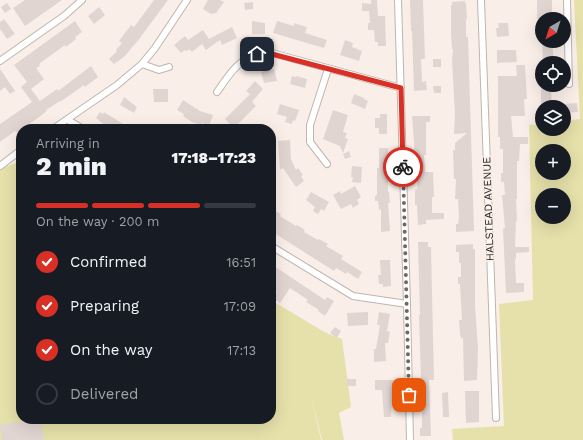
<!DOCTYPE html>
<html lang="en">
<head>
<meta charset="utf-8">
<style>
	body { margin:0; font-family:"Work Sans",sans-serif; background:#242831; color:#f1f3f6; height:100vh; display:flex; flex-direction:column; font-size:15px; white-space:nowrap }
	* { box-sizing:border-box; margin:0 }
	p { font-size:13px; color:#9ea1a6 }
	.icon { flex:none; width:22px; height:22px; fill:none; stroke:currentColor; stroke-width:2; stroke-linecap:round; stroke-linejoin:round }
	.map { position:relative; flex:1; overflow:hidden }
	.drawer { position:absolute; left:16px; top:124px; width:260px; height:300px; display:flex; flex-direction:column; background:#171b24; border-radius:16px; box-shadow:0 4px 16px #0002 }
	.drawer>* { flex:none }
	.needle { width:26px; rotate:219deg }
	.tools { position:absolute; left:535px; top:12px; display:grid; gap:8px }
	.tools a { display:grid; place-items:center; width:36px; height:36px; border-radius:50%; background:#171b24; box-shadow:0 4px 16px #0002; font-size:20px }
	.pin { position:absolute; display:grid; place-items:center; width:34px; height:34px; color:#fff; margin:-17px; border-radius:8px; box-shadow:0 2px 6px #0006 }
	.courier { position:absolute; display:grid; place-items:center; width:40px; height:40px; margin:-20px; border:3px solid #d93025; border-radius:50%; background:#fff; color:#222; box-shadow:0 1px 5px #0007 }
	.summary em { font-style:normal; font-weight:800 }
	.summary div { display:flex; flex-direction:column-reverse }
	.summary { display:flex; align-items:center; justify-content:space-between; height:68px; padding:0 20px }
	h1 { font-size:26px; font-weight:800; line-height:30px }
	.bar { display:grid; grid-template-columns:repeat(4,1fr); gap:6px 4px; align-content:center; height:48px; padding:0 20px }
	.bar i { height:5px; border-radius:3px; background:#363941 }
	.bar .on { background:#d93025 }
	.bar p { grid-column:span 4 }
	ol { padding:0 20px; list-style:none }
	li { display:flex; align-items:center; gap:12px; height:44px }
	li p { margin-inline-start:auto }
	li .icon { padding:4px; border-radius:50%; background:#d93025; color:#fff; stroke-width:4 }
	li:last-child { color:#9ea1a6 }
	li i { width:22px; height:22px; border:2px solid #363941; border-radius:50% }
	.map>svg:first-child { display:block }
	.green { fill:#e6e0aa; fill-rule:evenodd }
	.building { fill:#e1d5d2 }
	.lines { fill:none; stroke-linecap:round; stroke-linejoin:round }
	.minor-casing { stroke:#bfb5af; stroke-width:8 }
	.minor { stroke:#fff; stroke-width:6 }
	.done { stroke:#6e6864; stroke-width:4; stroke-dasharray:0 7.2 }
	.route { stroke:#d93025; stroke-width:5 }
	.labels { text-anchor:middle; stroke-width:3; stroke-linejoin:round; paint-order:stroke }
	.street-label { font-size:11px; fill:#231f1d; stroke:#f9efe8 }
</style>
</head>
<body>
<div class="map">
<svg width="583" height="440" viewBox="0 0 583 440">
	<rect width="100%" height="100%" fill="#f9efe8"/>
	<path class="green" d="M574,0H583V440H453L452,429L504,426L499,304L533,300L529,125L542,124V129H564V121L580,119ZM542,151H564V173H542ZM542,195H564V217H542Z
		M21,161V419H271V300L326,333L342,339L351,407L339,413L344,440H322L311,396L321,440H0V169Z"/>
	<path class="building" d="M25,0H62L25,26L13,8Z
		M154,0H168L140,38L124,57L114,64L109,59L117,51L116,50L122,43L119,41L131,25L134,27Z
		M208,0H220L224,2L216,13L211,14L203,9Z
		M371,0H377L378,16H385L386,46H378V42H375L374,30H368V23H370L369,11H362V3L371,4Z
		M410,0H423L425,59H421L422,80V82L426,81L427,90L414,91L412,31H411Z
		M537,0H552V19H537Z
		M465,1V3H466L467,19H466V37H468L474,231L456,232V224H458L459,217L458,199H455L456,179H454L453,150H455V143L467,133L454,134L455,115L452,60L453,49H452L451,34V5H452V2Z
		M253,2V9L245,10L244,3Z
		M7,3L11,9L5,13L1,7Z
		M99,7L105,15L94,24L88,16Z
		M4,19L15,34L7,39L0,29V22Z
		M75,21L82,32L75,37L76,39L66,47L65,45L39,64L40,66L36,68L44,79L31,89L40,101L57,89L58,91L91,66L98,77L85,87L84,85L70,95L60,102V101L46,110L47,111L17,133L15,131L0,142V124L32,102L21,87L27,82L14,65Z
		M252,21L265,23V34H252Z
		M277,21L294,26V23L307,27L305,33L327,40L324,48L273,33Z
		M498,23H508L509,36L497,37L496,28H499Z
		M232,27L237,38L222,45L220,40L206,50L202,44L192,52L189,49L187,51L185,50L181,53L174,45L185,36L188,40L203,30L209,39Z
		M345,40L353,43L352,47L362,51L359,61L340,55Z
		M542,41H552L554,63H543Z
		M497,50H516L517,62L497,63Z
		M433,59H441V67H433Z
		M516,65H525L527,99H524L525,116H511L513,137H528V144H520L519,161H517V199H516L517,221H516L515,247H529V252L516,253V259H515L516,283H524V292L506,293L503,229L505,228L502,195H505L504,182H501V173H503V149H500V137H498V76H517Z
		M0,69L15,91L10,94L5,87L0,91Z
		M274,69L277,81L264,83L261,72Z
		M292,76L296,77V76L307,79L305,88L290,84Z
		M255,81L263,89L252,102L256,106L234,128L225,119L250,94L246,91Z
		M541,85H551L552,106H541Z
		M433,86H441V93H434Z
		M153,89H168V102H154Z
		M354,94L364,98V99L368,101L365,109L351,103Z
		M124,97L137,107L134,113L120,105Z
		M183,100L200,111L213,115L209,126L202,123L201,125L192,122L183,116L184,114L177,110Z
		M577,103L578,112L564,113V104Z
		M280,104L299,110L295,121L293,120L292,124L285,122L287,117L277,114Z
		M333,110L348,115L343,132L347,133L345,138L348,139L343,153L340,146L323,139Z
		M100,112L103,114L104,112L131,129H111L99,121V120L96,118Z
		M380,114H387V134H379V128H375V118H380Z
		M412,116H430V122H426V155H424L425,172H433L434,197H432V213H444V219L426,220V224L418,225L417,205H415V189H417L418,169H416Z
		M290,140L291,159L296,170L298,168L303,175L301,176L304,181L296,187L283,168L280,170L278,141Z
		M379,148H388V192H389L390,203H388L390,231L381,232V209L379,210L378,201H375V196L377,195V168H379Z
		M349,151L351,157L345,159L343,154Z
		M352,166L362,167L361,183L352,182L353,177H351Z
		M355,186L361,197L357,200L359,204L353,208L351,204L341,209L333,195L340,191L341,194Z
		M311,192L329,202L324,211L321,209L318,214L313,211L315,207L306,200Z
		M274,210L281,214L280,216L296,226L297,225L305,230L304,232L318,240L319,239L328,244L326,246L343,256L341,259L362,272L358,279L347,272L346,274L336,268L334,271L271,231V214Z
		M418,242H428V247H431L434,380H429L431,436H420V428H422V413L419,315H420Z
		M473,244V249H475V305L478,348L477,380L464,381L463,338H461L460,334L459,320H462L460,284H458V277H461V263H459V252H456V245Z
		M380,260H390L391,286L383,287V284H379L378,275H381Z
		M271,264L325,300L327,297L334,301L325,316L318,311L319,310L306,302L308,300L290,288L280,303L273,298L277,292L271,288Z
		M368,312V325L348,326L347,313Z
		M379,312L390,314L387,331L390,332L388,343H385L386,361L374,362V349H376L380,325H377Z
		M335,327L341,331L337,338L330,333Z
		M347,379H356V386H347Z
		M375,380H393L391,417H384L382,390H375Z
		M465,391H479V422L466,423Z
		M448,392L449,417H443L442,393Z
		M40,419L44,440H2L0,425Z"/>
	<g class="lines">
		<defs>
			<path id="minor" d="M398,0L407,304L410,440
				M481,0L496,418
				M567,0L569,84
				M0,61L64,16L82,0
				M142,64L159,70L169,67
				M217,92C227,78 238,59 257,54C261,53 267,54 272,53L401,88
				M68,120L83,129
				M53,129L117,85L142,64L155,48L187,0
				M327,164L310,142V125L328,69
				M0,166L21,150
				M271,246L353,296L407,304"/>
		</defs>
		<use href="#minor" class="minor-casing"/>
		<use href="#minor" class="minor"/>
	</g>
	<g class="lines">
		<path class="done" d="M403,167L409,395"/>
		<path class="route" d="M257,54H272L401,88L403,167"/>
	</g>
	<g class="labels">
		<g class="street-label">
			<text transform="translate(488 209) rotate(-92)" y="4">HALSTEAD AVENUE</text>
		</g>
	</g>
</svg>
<div class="tools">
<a><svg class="needle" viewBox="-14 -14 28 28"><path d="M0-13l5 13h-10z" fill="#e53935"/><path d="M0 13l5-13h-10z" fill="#9ea1a6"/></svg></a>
<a><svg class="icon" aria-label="locate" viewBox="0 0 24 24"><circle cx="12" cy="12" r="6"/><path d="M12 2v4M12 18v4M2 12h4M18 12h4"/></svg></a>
<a><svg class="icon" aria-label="layers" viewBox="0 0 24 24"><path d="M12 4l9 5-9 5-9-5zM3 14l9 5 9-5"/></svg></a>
<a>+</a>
<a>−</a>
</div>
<div class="pin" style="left:409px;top:395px;background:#ea580c"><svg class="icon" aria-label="bag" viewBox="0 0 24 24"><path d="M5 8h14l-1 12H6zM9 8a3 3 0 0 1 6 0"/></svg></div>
<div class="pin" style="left:257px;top:54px;background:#1f2937"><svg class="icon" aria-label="home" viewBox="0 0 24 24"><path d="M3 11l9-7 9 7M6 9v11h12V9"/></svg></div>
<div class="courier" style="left:403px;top:167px"><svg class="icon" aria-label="bike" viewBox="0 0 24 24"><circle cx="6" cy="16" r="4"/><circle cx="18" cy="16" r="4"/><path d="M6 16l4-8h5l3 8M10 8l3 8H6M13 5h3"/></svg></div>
<section class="drawer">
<div class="summary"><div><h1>2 min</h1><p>Arriving in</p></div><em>17:18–17:23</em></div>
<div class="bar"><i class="on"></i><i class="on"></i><i class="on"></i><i></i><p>On the way · 200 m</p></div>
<ol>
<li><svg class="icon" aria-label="check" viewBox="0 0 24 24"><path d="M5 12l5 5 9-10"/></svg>Confirmed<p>16:51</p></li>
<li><svg class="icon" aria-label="check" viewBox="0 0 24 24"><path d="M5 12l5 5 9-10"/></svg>Preparing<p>17:09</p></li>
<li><svg class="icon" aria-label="check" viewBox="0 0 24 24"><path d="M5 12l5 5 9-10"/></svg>On the way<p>17:13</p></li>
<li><i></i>Delivered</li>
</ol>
</section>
</div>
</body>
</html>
